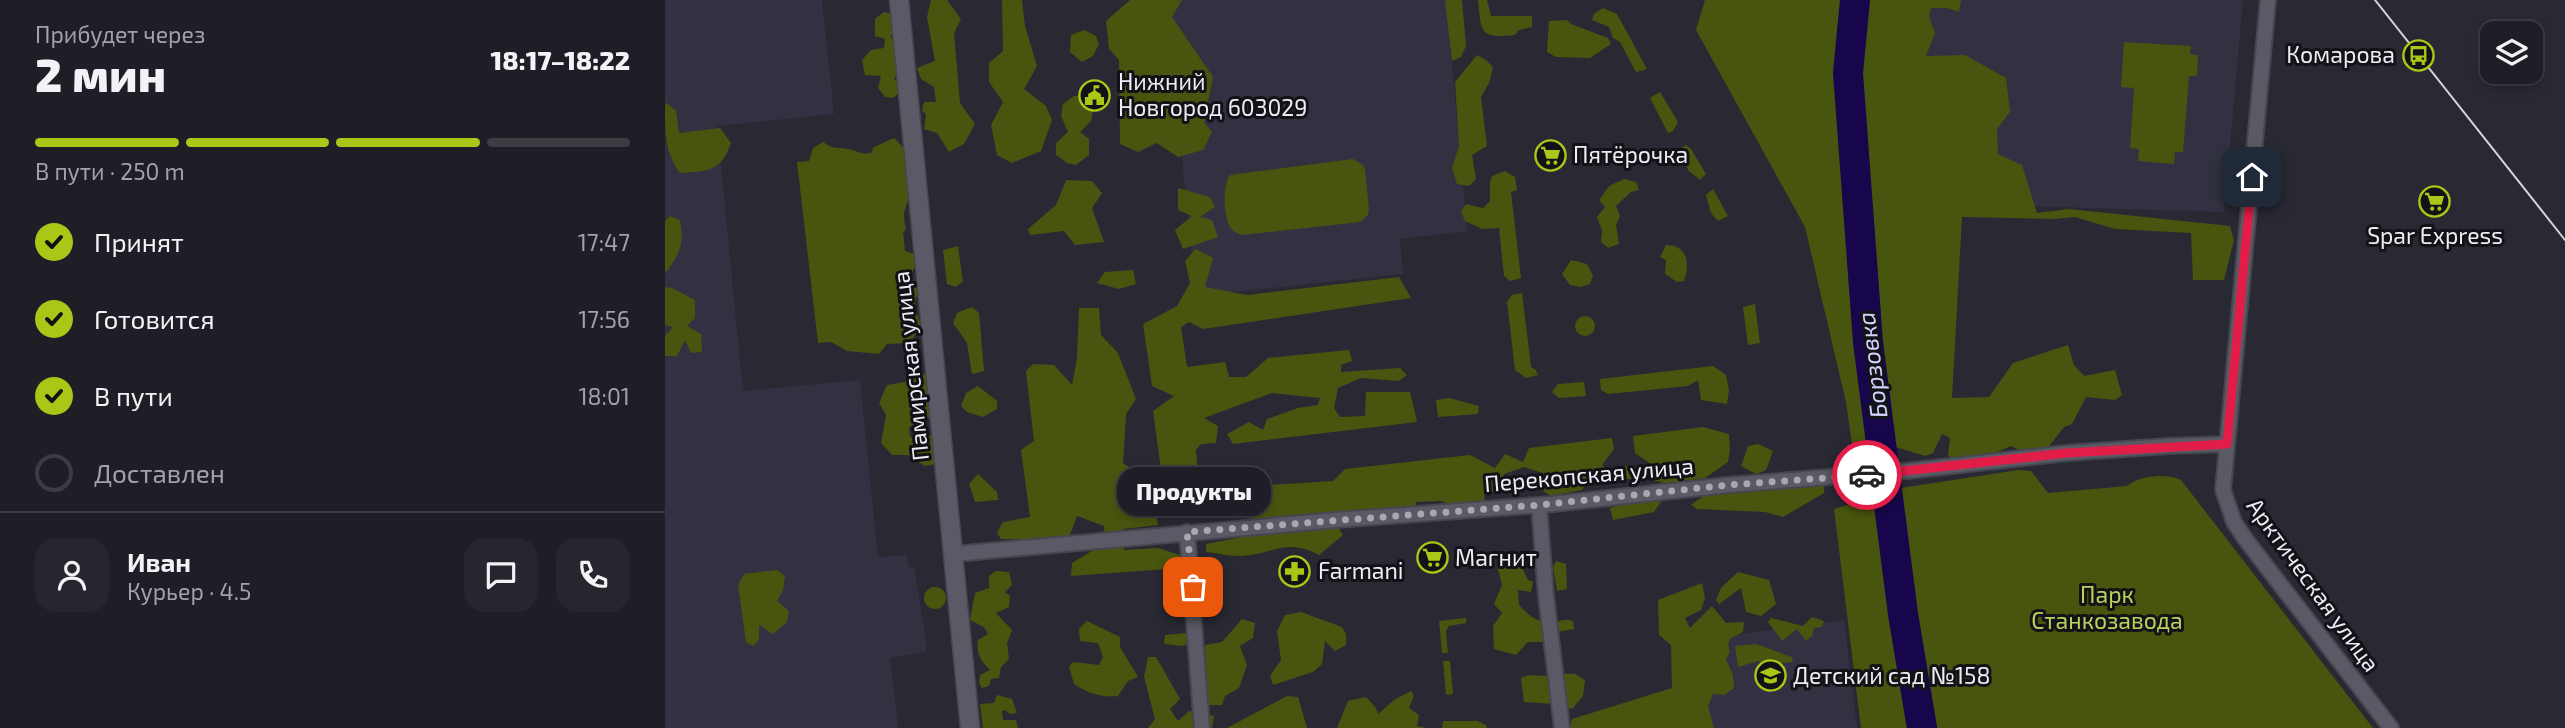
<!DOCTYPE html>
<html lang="ru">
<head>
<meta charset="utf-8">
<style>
	body { margin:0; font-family:"Exo 2",sans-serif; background:#26272e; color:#f1f3f6; height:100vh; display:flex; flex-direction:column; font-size:26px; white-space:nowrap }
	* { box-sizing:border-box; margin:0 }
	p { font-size:23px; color:#a1a2a7 }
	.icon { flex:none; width:38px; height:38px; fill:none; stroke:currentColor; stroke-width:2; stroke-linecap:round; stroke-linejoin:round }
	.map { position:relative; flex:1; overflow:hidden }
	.details { display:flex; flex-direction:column; background:#1e1f26; width:665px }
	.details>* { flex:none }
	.tools { position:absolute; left:1815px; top:21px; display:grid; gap:14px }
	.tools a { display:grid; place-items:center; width:63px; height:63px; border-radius:14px; background:#1e1f26; box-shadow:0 4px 10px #0003,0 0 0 2px #3c3d43; font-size:35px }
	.pin { position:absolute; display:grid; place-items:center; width:60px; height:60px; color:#fff; margin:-30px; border-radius:14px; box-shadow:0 4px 10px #0006 }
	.courier { position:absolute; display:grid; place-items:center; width:70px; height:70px; margin:-35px; border:5px solid #e11d48; border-radius:50%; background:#fff; color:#222; box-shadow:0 2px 9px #0007 }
	.bubble { position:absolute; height:49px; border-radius:21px; background:#1e1f26; box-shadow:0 4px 10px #0003,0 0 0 2px #3c3d43; font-size:23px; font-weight:800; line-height:49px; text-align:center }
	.head em { font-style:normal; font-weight:800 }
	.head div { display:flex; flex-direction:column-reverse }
	.head { display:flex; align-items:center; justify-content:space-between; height:119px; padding:0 35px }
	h1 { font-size:46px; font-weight:800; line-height:52px }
	.bar { display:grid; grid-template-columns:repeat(4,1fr); gap:10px 7px; align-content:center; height:84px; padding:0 35px }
	.bar i { height:9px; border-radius:5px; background:#3c3d43 }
	.bar .on { background:#aac717 }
	.bar p { grid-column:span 4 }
	.line { display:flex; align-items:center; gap:18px; padding:0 35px; border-top:2px solid #3c3d43 }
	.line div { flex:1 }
	.round { display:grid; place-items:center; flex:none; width:74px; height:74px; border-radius:21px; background:#26272e }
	ol { padding:0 35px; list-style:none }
	li { display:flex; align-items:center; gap:21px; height:77px }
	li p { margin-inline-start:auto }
	li .icon { padding:7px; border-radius:50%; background:#aac717; color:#111; stroke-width:4 }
	li:last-child { color:#a1a2a7 }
	li i { width:38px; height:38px; border:4px solid #3c3d43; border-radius:50% }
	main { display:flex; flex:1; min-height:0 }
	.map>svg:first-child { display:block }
	.built { fill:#313141 }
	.green { fill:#48550e }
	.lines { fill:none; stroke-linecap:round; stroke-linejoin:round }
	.river { stroke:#18064c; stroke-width:30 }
	.minor-casing { stroke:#46464f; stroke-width:18 }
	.tertiary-casing { stroke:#46464f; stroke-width:21 }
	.minor { stroke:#5a5a66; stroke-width:14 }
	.tertiary { stroke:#5a5a66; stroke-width:18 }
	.tram { stroke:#d4d5dc; stroke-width:2 }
	.done { stroke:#a7a8b0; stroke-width:7; stroke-dasharray:0 12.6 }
	.route { stroke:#e11d48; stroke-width:9 }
	.labels { text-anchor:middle; stroke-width:6; stroke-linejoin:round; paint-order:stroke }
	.poi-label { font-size:23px; fill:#ecedf4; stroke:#121217; text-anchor:start }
	.street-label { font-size:23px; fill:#ecedf4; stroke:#121217 }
	.park-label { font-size:23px; fill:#b9d25e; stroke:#121217 }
	.water-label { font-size:24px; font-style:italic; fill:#d2d3fd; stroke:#121217 }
</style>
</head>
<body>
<main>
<section class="details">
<div class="head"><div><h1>2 мин</h1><p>Прибудет через</p></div><em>18:17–18:22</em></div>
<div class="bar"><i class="on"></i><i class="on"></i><i class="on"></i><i></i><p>В пути · 250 m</p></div>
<ol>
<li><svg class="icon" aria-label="check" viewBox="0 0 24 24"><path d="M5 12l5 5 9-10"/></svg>Принят<p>17:47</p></li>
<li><svg class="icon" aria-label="check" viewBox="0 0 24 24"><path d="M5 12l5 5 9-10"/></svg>Готовится<p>17:56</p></li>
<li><svg class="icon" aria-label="check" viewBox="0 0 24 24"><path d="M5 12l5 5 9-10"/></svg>В пути<p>18:01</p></li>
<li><i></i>Доставлен</li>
</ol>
<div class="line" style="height:126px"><a class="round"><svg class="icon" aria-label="person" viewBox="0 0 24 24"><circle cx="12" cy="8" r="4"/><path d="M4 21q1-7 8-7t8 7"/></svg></a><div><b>Иван</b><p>Курьер · 4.5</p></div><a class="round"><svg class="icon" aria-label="chat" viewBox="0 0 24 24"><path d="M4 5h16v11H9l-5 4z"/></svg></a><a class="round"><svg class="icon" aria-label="phone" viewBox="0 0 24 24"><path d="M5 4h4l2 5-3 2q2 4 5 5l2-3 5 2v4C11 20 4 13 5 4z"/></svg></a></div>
</section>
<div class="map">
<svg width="1900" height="728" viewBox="0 0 1900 728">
	<rect width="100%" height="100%" fill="#282933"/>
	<path class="built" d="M0,0H157L169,114L52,126L78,391L195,380L213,557L242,555L243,567H249L261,640V652L225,658L233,728H0Z
		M501,0H781L802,231L735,239L738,274L531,296Z
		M1225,0H1578L1559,212L1253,203Z
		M1179,620L1192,728H908L1027,711L1019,642Z"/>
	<path class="green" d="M266,0H282L296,19L289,33L295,103L310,124L299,144L284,152L272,133L259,129L261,114L257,111L259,102H271L269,87L256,79L252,68L270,61L262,17Z
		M337,0H357L360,26L372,66L359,89L381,106L387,120L376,151L347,163L332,155L326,125L338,102L324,82V63L338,51Z
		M465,0H517L507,17L548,77L539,122L547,132L538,150L513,157L492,143L473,152L455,144L454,60L444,49L441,21Z
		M780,0H797L801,46L796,57L787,61Z
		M813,0H822L826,16H867V27L854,30L850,35C815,39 816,33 813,0Z
		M1040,0H1296L1294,12L1282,8H1266L1264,16L1270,33L1261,56L1300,55L1341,78L1345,112L1332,129L1333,154L1357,165L1372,213L1404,209L1565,226L1569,240L1559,280H1528L1526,233L1450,229L1410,217L1389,219L1297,217L1287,398L1324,397L1348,363L1403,345L1409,365L1419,376L1450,370L1457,395L1450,400L1421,397L1407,424L1399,427L1382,449L1358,452L1346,446L1316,459L1289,462L1283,455L1285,438L1277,434L1268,453L1260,456L1221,444L1209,452L1214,457L1193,458L1187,444L1181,402L1140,227L1031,30Z
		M938,8L952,14L982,69L971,72L955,42L948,38L944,27L927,20L929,14Z
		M219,12L231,15L233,31L225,36C238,51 241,62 229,79L237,84L236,91L228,98L220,97L213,88L216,76L200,75L197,60L206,50L219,48L220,39L210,36V19Z
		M902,20L906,24L943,38L946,44L925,58L891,57L882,52L884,21Z
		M419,30L431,36L434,44L428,56L417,62L405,52L406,35Z
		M1459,42L1526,46L1525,54L1533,55L1532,76H1524L1518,152H1510L1509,164L1473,161L1474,149L1465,148L1469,88L1456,87Z
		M812,55L821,60L828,67L824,83L816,97L822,146L807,155L811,179L804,186L792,184L787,168L794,146L790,82Z
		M995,92L1013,122L1008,131L1003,133L985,98Z
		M409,96H418L429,105L426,121L415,132L424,139V155L411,165L402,163L391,155V143L403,132L396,116L398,104Z
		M2,103L11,111L14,133L55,128L66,143C56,172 43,171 15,173C0,155 0,129 0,106Z
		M229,138L240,149C239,164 246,182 244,195C241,214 236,207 241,229L238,232L240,251L250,254V266L246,275L254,288L249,306L256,325L245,343L222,344L214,354L182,351L166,342L153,343L132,162L144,161L148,148L158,142C172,151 169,146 182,149C193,150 193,155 206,153L209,147Z
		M1021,145L1026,149L1041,174L1035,180L1024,171L1013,150Z
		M688,159L698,165L700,170L704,209L703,215L695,222L577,235C572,233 566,231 564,225C559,214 557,185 565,175Z
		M840,171L850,177L852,190L846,192L856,278L845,281L839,276L834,228L817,229L800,221L796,212L801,204L818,208L825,201V182L827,176Z
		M959,179L971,182L974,190L966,192L951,206L955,216L951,225L954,244L943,248L936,242L937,230L932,217L940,207L934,200L944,186Z
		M401,180L427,181L437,193L427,208L439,242L410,245L399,231L365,235L363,229L391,205Z
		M513,188L545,197L550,207L535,217L547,220L553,237L518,249L510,230L527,216L513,210Z
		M1048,189L1063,216L1053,221L1046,213L1041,195Z
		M5,216L15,220C19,243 16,252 2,271H0V221Z
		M1001,245C1023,245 1025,264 1019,281L1012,282L1000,274L1001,260L995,257Z
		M293,246L298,282L290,287L282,284L278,250Z
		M531,249L548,258L540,287L582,295L734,277L746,298L538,329L524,322L516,327L522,367L560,362L564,377H581L603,358L684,350L687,361L676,365V372L735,368L742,375L734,381L696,378L673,388L669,408L675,417L700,416L701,392H745L752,422L568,444L562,434L584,422L598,430L602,419L633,408L653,405L655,398L607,393L539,418L553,426L551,443L536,444L531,450L534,484L547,485L544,503L512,506L499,492L488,411L509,396L487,386L478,324L512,306L525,283L520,261Z
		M906,260L922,264L928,276L925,284L916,287L905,285L897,274Z
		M468,270L471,284L454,289L432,283L440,272Z
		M0,287L7,288L30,300V318L22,326L36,334L37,352L26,353L20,340L12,356H0V336L8,327L0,325Z
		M857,293L866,367L871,370L873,375L861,378L850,370L842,302L847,295Z
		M1090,304L1095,343L1083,345L1078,307Z
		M307,307L314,313L319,371L307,374L302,343L288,323L292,313Z
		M414,308H434L436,335L453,353L471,399L461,414L458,463L470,471L480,497L473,507L490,510L493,525L458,529L459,550L493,548L518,556L516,568L406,576L407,563L440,543L439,526L412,516L403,540L336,539L332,533L338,522L365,517L356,450L369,441L361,371L368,364L389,365L407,385L412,358Z
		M910 326a10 10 0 1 1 20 0a10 10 0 1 1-20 0Z
		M1048,366L1061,375L1064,390L1062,404L1036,400L1033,380L1023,386L943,394L936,390L935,379Z
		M257,371L271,389V414L244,427L245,437L265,435L275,449L271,464L260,466L242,455H227L216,443L221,415L214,403L222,385L240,382L246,373Z
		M919,382L921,396L894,398L887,392L893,384Z
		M313,386L332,401V409L318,417L302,412L296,406L301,393Z
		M784,398L814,406L813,414L773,417L771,400Z
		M1038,427L1064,434L1065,450L1063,462L1040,478L1018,481L1010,486L981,478L986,464L970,453L968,436Z
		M947,438L949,449L937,465L946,473L962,466L972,472L971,478L920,485L917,490L886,496L875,489L878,473L859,467L839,474L837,484L830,492L819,491L820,504L796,507L775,501L751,502V509L673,527L678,535L654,555C619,537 608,555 574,556C563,556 552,553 541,552V544L593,534L598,522L569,514L561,495L568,480L580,478L589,486L668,481L680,469L805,455L830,468L840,454L858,462L864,448Z
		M1093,444L1108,451L1101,470L1091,474L1076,466L1083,446Z
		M1353,470L1366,471L1383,493L1462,486C1474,475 1502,473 1516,480L1708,728H1196L1169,509L1215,495L1236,493V488Z
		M313,474L332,492L333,500L310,502L304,484Z
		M1152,482L1159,486V493L1118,517L1100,512L1032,509L1026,505L1045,491Z
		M985,497L998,499L989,512L948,520L945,508Z
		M840,559L853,560L863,580L868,582L866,592L853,590L854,605C863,614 871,623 885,622C894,622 898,618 908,621L909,629L891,632L877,642H863L851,655L829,649L828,626L837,613L829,604L837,585L832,566Z
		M891,561L901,564L902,589L892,591L888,567Z
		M112,570L120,576L118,590L112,601L124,611L122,622L108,634L94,625V640L88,646L81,642L73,585L79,574Z
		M331,571L344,572L347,585L340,592L345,596L344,607L331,613L347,630L342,643L344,659L336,667L334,678L326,679L324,686L317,688L314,682L315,675L325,670C316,661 311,654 313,640L323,634L319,627L305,620L310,593L324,588V576Z
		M1073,572L1104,580L1111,604L1096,616L1081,612L1076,588L1054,604L1051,600L1056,588Z
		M1037,583L1040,598L1036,610L1020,618L1025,628L1047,606L1061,623L1079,622L1078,632L1065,639L1063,644L1065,652L1061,659L1068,675L1069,688L1059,695L1048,694L1043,706L1049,728H905L907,719L1007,688L1006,645L994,635L993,600Z
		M259 598a11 11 0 1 1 22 0a11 11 0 1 1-22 0Z
		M636,612L677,627L681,634V645L670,651L660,641L657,664L648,672L608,685L605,676L616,660L612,631L620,615Z
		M1147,617L1159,621L1157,627L1149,628L1147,636L1141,641L1132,629L1117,641L1103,622L1106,618L1138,626Z
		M801,618V623L784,626L781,631L783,653H777L774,621Z
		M577,619L590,623L588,638L575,646L582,665L574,688L560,696L557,705H542L540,645L557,642Z
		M422,621L455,637V647L473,677L463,681L453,696C437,698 422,693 409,684L404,667L408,662L434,665L438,657L433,643L415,641L414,629Z
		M522,633L530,641L517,646L499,644L500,635Z
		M1091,644L1127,657L1128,662L1101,665L1093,661L1073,667L1070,646Z
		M483,657H491L515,699L505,709L513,721L524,711L549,716L547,728H483L490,719L479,677Z
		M778,661H785L788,694L781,695Z
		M892,673L910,674L920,680L918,696L907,709L889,704L859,702L856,678C867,672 878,679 892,673Z
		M746,691L749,696L744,708L754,715L752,726L762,728H672L683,701L701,697L711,708L713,714L729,700Z
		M332,695L347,699L352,713L345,714L340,710L337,711L338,720H351L353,728H318L315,704L329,703Z
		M622,696L633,697L642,728H562Z
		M778,721H812L821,725L822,728H777Z"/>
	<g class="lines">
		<path class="river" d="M1190,0L1183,73L1203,342L1238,614L1257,728"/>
		<defs>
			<path id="minor" d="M1603,0L1558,490L1569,522L1581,540L1726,728
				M874,505L881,596L897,728
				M522,532L537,728
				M289,554L671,520L888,504L1063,485L1242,471L1402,453L1503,446L1562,444"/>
			<path id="tertiary" d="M234,0L305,728"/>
		</defs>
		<use href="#minor" class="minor-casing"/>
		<use href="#tertiary" class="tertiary-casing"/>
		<use href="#minor" class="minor"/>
		<use href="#tertiary" class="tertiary"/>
		<path class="tram" d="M1710,0L1900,240"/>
	</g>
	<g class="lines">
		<path class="done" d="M528,587L522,532L874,505L1063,485L1202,475"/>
		<path class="route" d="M1202,475L1402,453L1562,444L1587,177"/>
	</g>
	<defs>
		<symbol id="bus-ring" viewBox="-11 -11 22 22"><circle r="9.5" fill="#121217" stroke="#aac717" stroke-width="1.5"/><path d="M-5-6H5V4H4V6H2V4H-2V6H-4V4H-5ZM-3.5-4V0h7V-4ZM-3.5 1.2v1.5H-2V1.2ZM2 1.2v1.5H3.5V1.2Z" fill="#aac717"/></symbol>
		<symbol id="civic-ring" viewBox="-11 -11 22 22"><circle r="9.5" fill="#121217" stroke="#aac717" stroke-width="1.5"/><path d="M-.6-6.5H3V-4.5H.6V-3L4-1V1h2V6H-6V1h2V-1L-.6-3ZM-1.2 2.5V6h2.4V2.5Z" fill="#aac717"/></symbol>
		<symbol id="supermarket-ring" viewBox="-11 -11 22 22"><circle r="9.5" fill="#121217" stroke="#aac717" stroke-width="1.5"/><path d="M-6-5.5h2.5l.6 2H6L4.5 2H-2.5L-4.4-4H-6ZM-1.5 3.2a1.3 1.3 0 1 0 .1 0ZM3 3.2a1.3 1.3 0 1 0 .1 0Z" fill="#aac717"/></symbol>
		<symbol id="pharmacy-ring" viewBox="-11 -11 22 22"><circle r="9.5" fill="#121217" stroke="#aac717" stroke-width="1.5"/><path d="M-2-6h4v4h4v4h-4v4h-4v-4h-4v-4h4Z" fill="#aac717"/></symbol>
		<symbol id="school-ring" viewBox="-11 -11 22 22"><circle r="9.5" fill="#121217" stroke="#aac717" stroke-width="1.5"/><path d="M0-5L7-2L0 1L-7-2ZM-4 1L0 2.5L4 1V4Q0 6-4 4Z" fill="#aac717"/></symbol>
	</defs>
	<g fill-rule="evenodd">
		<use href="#bus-ring" x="1736" y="38" width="35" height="35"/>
		<use href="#civic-ring" x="412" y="78" width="35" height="35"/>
		<use href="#supermarket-ring" x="868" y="138" width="35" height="35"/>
		<use href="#supermarket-ring" x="1752" y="184" width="35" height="35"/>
		<use href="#supermarket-ring" x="750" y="540" width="35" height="35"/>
		<use href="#pharmacy-ring" x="612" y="554" width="35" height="35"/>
		<use href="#school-ring" x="1088" y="658" width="35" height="35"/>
	</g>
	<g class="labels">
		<g class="poi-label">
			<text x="1730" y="63" text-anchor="end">Комарова</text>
			<text x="453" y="90">Нижний<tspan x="453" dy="26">Новгород 603029</tspan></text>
			<text x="908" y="163">Пятёрочка</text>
			<text x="1770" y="244" text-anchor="middle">Spar Express</text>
			<text x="790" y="566">Магнит</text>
			<text x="653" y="579">Farmani</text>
			<text x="1128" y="684">Детский сад №158</text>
		</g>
		<g class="street-label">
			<text transform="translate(246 366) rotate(-96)" y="8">Памирская улица</text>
			<text transform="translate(924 475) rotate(-5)" y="8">Перекопская улица</text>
			<text transform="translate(1648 585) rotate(54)" y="8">Арктическая улица</text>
		</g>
		<g class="park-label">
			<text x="1442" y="603">Парк<tspan x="1442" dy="26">Станкозавода</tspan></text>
		</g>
		<g class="water-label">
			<text transform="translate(1208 365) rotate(-97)" y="8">Борзовка</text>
		</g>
	</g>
</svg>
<div class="tools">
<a><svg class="icon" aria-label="layers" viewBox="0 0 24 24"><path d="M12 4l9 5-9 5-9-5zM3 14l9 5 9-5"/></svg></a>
</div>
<div class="pin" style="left:528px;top:587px;background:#ea580c"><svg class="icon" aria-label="bag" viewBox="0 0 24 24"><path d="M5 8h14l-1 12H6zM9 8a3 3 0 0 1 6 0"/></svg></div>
<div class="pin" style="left:1587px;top:177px;background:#1f2937"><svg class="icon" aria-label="home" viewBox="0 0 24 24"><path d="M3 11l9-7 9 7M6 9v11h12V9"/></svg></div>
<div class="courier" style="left:1202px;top:475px"><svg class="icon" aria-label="car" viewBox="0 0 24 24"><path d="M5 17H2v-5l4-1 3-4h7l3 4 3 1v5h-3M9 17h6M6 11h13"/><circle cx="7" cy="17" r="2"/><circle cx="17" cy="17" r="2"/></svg></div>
<div class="bubble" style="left:452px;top:467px;width:154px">Продукты</div>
</div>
</main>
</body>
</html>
